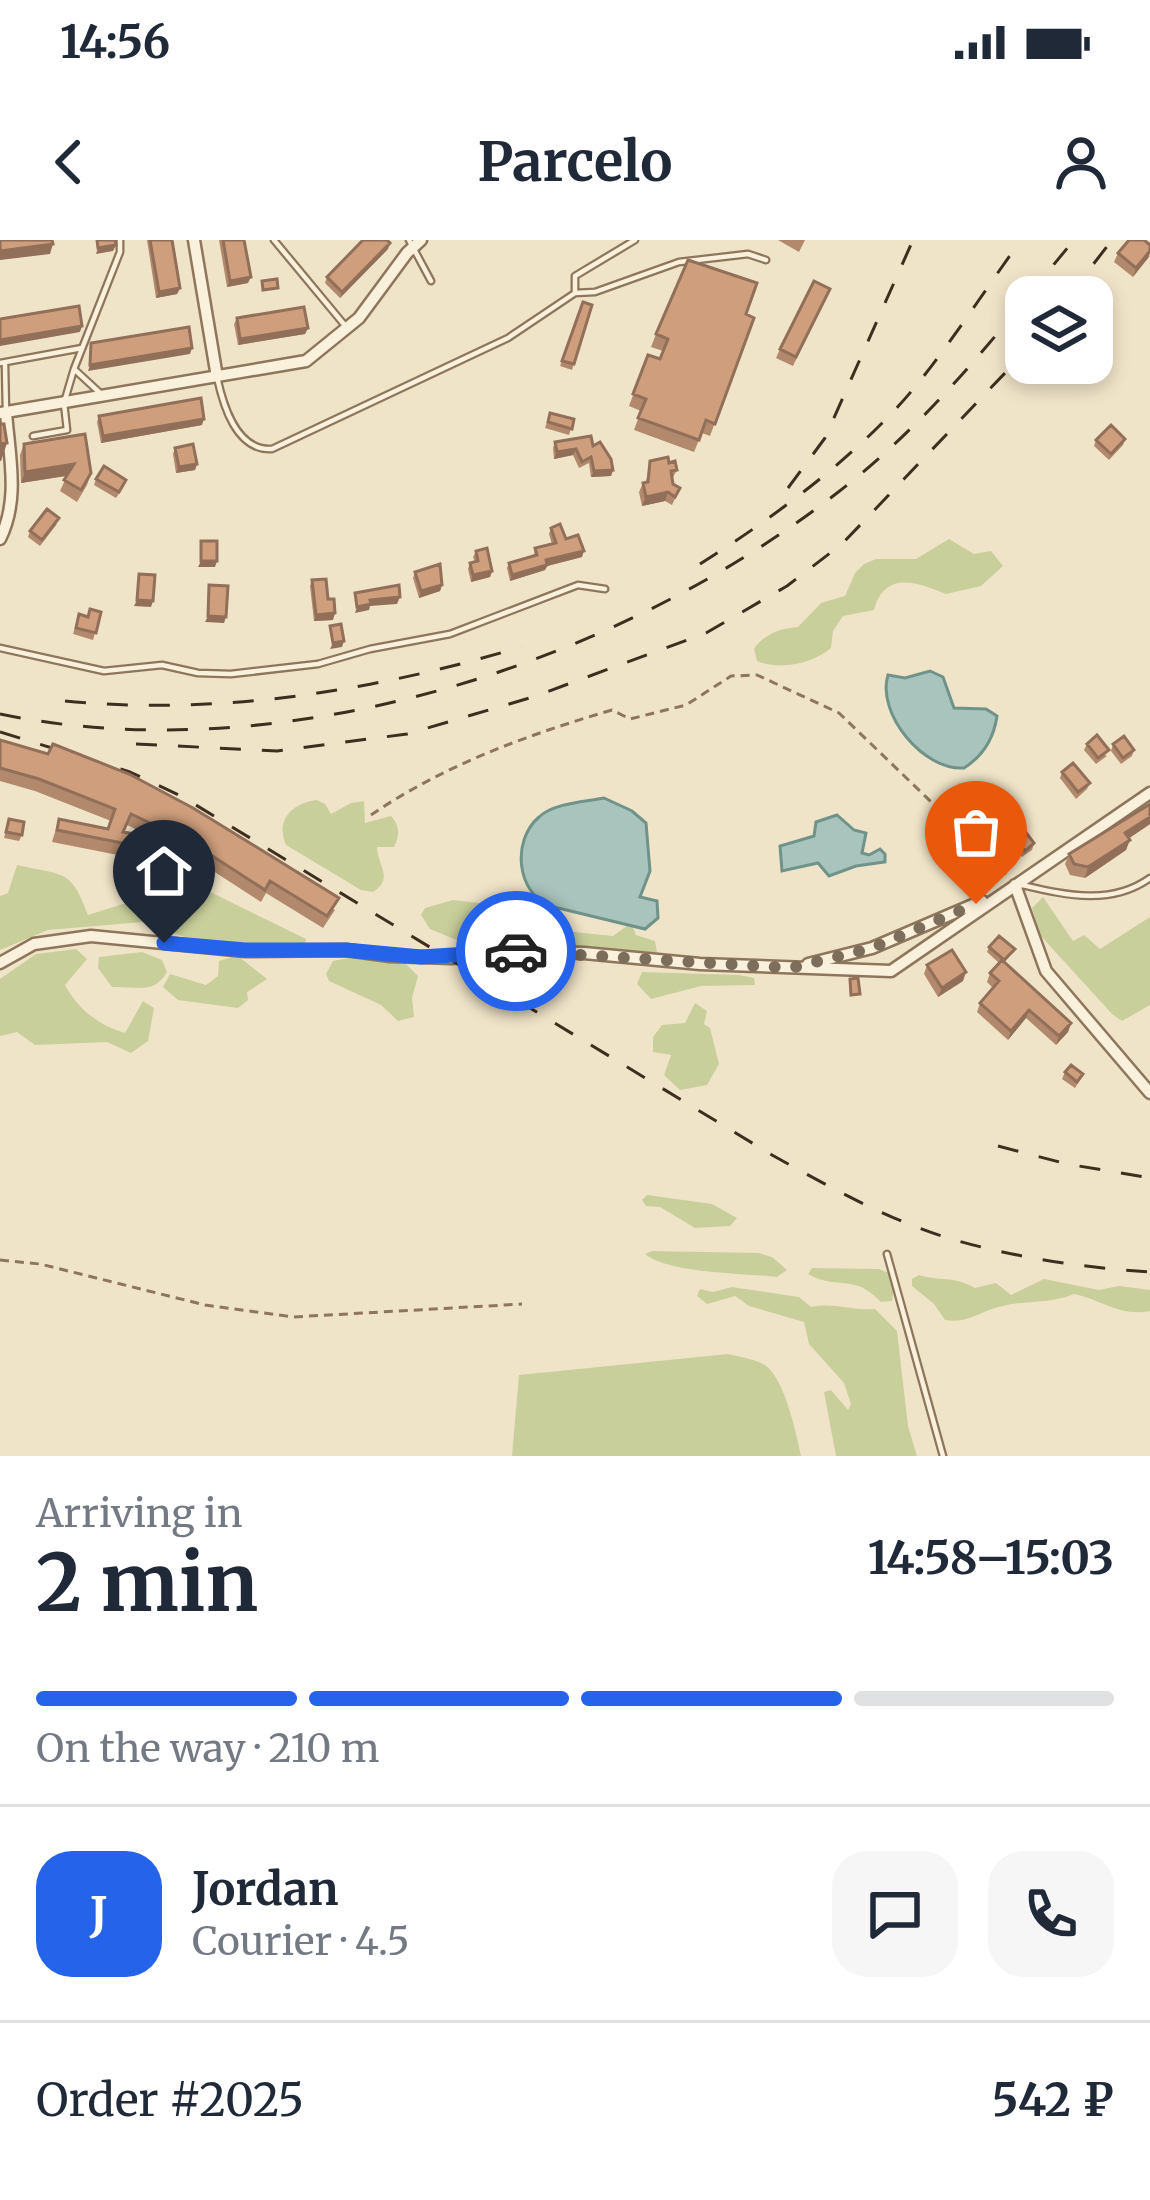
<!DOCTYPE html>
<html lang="en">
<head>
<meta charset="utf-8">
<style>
	body { margin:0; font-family:Merriweather,serif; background:#f6f6f7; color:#1f2937; height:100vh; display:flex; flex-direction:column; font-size:45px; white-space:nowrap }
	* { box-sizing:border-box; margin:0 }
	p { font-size:39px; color:#747a83 }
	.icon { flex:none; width:66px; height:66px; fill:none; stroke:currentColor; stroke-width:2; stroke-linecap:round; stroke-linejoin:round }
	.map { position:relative; height:1216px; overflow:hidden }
	.side { display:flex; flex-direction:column; background:#fff; flex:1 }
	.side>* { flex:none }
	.buttons { position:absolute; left:1005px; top:36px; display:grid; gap:24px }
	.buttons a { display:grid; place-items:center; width:108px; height:108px; border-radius:24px; background:#fff; box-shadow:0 6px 18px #0003; font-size:60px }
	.pin { position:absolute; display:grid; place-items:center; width:102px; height:102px; color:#fff; margin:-123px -51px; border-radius:50% 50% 50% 0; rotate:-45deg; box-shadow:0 0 12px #0007 }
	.pin .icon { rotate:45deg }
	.courier { position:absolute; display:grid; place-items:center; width:120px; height:120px; margin:-60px; border:9px solid #2563eb; border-radius:50%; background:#fff; color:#222; box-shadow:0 3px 15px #0007 }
	.headline em { font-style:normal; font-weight:700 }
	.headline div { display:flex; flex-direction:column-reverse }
	.headline { display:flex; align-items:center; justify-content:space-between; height:204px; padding:0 36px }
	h1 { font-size:78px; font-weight:700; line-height:90px }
	.bar { display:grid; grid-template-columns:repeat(4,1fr); gap:18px 12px; align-content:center; height:144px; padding:0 36px }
	.bar i { height:15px; border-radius:9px; background:#e0e1e3 }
	.bar .current { background:#2563eb }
	.bar p { grid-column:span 4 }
	.line { display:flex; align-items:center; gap:30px; padding:0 36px; border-top:3px solid #e0e1e3 }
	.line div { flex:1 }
	.round { display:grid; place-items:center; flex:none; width:126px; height:126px; border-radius:36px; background:#f6f6f7 }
	.status { display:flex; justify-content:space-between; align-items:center; height:84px; padding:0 60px; background:#fff; direction:ltr }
	.status svg { height:33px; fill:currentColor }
	header { display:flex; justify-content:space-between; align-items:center; height:156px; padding:0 36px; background:#fff; font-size:54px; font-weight:700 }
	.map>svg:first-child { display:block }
	.green { fill:#c9cf9b }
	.water { fill:#a9c4bc; stroke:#6f938a; stroke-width:3 }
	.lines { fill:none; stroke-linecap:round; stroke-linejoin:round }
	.lane-casing { stroke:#8d765c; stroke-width:9 }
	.street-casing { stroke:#8d765c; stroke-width:15 }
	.path { stroke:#8d765c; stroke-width:3; stroke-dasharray:9 6; stroke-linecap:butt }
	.lane { stroke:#faf1dc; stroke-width:4.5 }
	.street { stroke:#faf1dc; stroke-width:10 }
	.rail { stroke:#3d2e20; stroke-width:3; stroke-dasharray:21 21; stroke-linecap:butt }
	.wall { fill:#b2896c }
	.shaded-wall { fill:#916f58 }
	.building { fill:#cf9f7d; stroke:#916f58; stroke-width:3 }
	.done { stroke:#7c6e5b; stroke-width:12; stroke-dasharray:0 21.6 }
	.route { stroke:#2563eb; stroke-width:15 }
</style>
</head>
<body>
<div class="status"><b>14:56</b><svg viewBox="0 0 49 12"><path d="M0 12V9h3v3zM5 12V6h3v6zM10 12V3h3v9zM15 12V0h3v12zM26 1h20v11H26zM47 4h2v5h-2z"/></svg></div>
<header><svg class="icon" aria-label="back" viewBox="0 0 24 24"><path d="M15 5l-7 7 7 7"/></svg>Parcelo<svg class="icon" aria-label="person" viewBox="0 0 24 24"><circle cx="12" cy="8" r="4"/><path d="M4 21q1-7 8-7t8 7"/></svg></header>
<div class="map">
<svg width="1150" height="1216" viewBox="0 0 1150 1216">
	<rect width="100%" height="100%" fill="#f0e4c8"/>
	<path class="green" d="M949,299L974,314L991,311L1003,326L981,346L946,354C919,343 885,329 874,370L843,376L833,391L831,408C814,423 780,431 757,421L754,409C764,394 781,388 798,387L821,363L845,356L855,333L864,324L876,319H916Z
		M317,560L325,564L331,574L351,563L364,561L365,583L391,576C400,586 400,595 394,607H377C378,627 394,638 373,652L361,650L286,605C275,580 292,563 317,560Z
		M124,623L155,625L306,699L304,709C265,706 183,709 155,681L48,690L0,710V656L8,653L17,625C64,636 71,628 88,675L139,659L169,657L161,647L122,640L117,626Z
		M1043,657L1073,701L1084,695L1100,709L1150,677V765L1122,781L1112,774L1040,695L1032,668Z
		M453,660L489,664L507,681L526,687L613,696L631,683L636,695L655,701L657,713L509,702L466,704L430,689L421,675L425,668Z
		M76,709L87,719L65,745C78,769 98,785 125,793L143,761L154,768L148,801L131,813L107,802L35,805L17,792L0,796V739L36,714Z
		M142,712L162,720L167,732C154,755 136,746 112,747L98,728L99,717Z
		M232,717H239L267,739L247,752L248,760L238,768L178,760L163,747L170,734L206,745L218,736L219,721Z
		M353,717L406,724L418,736L412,758L414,777L398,781L381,765L329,741L326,734L333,721Z
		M642,732L739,735L754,738L755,745L701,746L651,759L637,744Z
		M695,763L707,771L704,784L710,788L719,824L707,845L680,850L664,835L671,815L653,812V797L662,785L685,783Z
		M647,955L712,964L737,978L730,986L695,988L660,967L646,966L642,960Z
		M652,1011L758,1013L772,1017L787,1030L777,1037C744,1033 670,1034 645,1014Z
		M812,1028L879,1029L896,1036L892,1061L881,1062C853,1032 837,1051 808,1034Z
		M919,1035C943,1042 951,1035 975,1048L996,1043L1011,1055L1044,1039L1099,1050L1119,1046L1150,1050V1071C1120,1077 1102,1060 1074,1054C1050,1064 1028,1060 1003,1066C981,1070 969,1084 945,1080L934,1064L912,1046V1039Z
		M732,1047L799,1057L811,1067C835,1062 852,1071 875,1069L897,1091L908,1186L917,1216H836L824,1152L831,1150L848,1170L851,1164L844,1143L809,1104L804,1082L749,1066L735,1056L707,1064L697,1056L700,1049L713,1052Z
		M728,1114C739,1117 755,1119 765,1125C785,1139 796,1193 801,1216H512L519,1135Z"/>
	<path class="water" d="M930,431L943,437L954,468L986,469L997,476C994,497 983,516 964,528C924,531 876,474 888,435L905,438Z
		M604,558L632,571L646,583L650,631L640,657L657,661L658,678L645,689L550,666C517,653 511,601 539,577C554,563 584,562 604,558Z
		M837,575L854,590L866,593L862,613L869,615L880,609L885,614V622L856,626L829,636L818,623L782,631L780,606L814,596L816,582Z"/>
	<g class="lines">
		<defs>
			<path id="lane" d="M274,0L347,88
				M409,0L431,41
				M575,53V36L635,0
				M0,123L82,108
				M5,124L6,172
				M74,129L100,153
				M217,137C223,165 236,211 272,209L508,98L575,53L595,52L679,22L748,14L766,20
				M33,196L67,190L64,163L74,129L120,12V0
				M0,408L104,431L162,425L198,433L231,434L318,424L370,409L450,394L578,345L605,349
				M1022,645C1066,655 1111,666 1150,638
				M887,1014L943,1216"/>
			<path id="street" d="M194,0L217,137
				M0,173L306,121L359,78L407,13L421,0
				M0,299C20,259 9,215 6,172
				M1015,645L1046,731L1150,853
				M0,723L34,704L91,696L245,711L346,710L390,716L452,718L513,711L584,713L700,724L891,731L1150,553
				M808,724L872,708L982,661"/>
		</defs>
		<use href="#lane" class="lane-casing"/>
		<use href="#street" class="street-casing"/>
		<path class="path" d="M371,575C444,525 527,495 612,470L630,479L686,465L731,436L757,435L839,473L1008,636
			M0,1020L40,1024L205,1065L293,1077L522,1064"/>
		<use href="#lane" class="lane"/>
		<use href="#street" class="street"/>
		<path class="rail" d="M1027,57L1074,0
			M1068,57L1112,0
			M788,248L825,198L913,0
			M700,324C775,277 864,211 919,142C955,97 987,47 1021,0
			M65,461C219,476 374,451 521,407
			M0,474C280,532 614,426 837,253C910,197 968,130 1026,59
			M0,492L130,532L181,556L772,915C828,946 886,979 948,998C1012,1017 1084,1028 1150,1032
			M136,504L277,511L407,494L533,457L706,393L787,346L842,304L1026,111
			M998,906L1067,924L1150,938"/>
	</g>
	<path class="wall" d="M147,0H172L180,48L177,54L156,58Z
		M219,0H244L248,43L227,47Z
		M778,0H805L799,12Z
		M1150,5L1133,37L1114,22L1118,13Z
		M388,9L340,58L325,43L327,37Z
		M830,49L793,126L776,118L780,109Z
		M583,62L592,65L572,130L560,126Z
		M746,74L754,78L710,196L702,193L694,212L634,190L641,171L629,166L648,115L660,119L663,111L651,107L656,94Z
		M237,78L308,88L305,94L238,105L234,84Z
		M550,173L574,179L569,195L545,188Z
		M99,176L202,185L101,203L97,182Z
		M1125,199L1123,205L1109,220L1094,206L1096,200Z
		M555,202L593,206L613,230L611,236L591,237L589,223L579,228L573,215L554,219L553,208Z
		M24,204L91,233L87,245L77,262L60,251L67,236L21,243L20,215Z
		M175,208L197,224L195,230L176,233L173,214Z
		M650,221L669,223L677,230L672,239L673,244L680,248L672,265L665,261L642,266L639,252L643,243L646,242Z
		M96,239L124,246L116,258L94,245Z
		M57,284L40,306L28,297L30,291Z
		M551,288L566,299L582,317L547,326L545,330L510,341L507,328L509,323L534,316L535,308L552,304L549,294Z
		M476,311L492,331L490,337L471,342L468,329L470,323L475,322L473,317Z
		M415,332L442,345L440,351L419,358L413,338Z
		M312,340L328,359L333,380L314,381L310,346Z
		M101,372L93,400L73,394L79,374L87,377Z
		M0,500L335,670L323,688L266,653L261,662L190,616L127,585L124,592L132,605L128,617L52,602L59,579L108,589L111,581L35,551L0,541Z
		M1087,504L1107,516L1096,524L1084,510Z
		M1113,504L1134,510L1132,516L1121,524L1111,511Z
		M1062,532L1090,543L1087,549L1076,559L1060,538Z
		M9,579L22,595L19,601L4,598Z
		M1150,584L1129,598L1126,610L1085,638L1070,635L1065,624L1069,614Z
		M1008,590L1034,603L1032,610L1022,617L1006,596Z
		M989,707L1015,709L1005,722L1071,783L1068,792L1056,805L1026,778L1008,800L977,772L980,763L993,748L987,742L990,733L999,723L987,712Z
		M927,725L963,741L938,757L924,734Z
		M1065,832L1083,834L1075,848L1062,839Z"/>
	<path class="shaded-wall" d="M390,3L388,9L340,58L342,52Z
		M53,4L50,14L0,20V11Z
		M116,5L113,11L96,14L98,8Z
		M1150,11L1149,17L1133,37L1136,28Z
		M251,37L248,43L227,47L230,41Z
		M180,48L177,54L156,58L159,52Z
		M82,86L80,92L0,106V100Z
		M308,88L305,94L238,105L240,99Z
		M192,108L190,114L88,131L90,125Z
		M204,179L202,185L101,203L103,196Z
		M7,203L1,221H0V204Z
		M576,209L573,215L554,219L557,212Z
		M74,224L70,235L21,243L25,232Z
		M197,224L195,230L176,233L179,227Z
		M613,230L611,236L591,237L594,231Z
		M668,252L665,261L642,266L646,257Z
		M584,311L582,317L547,326L545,330L510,341L512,335L546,320Z
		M201,321H217L215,327H198Z
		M492,331L490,337L471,342L473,335Z
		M442,345L440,351L419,358L421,351Z
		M400,357L397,364L370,366L369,370L355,373L357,367L370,360Z
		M137,360L153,361L151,367L134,366Z
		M335,373L333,380L314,381L316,375Z
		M208,376L226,377L224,383L205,382Z
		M344,401L342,407L330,409L333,403Z
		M1150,577V584L1122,603L1125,593Z
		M1130,600L1126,610L1085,638L1088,627Z
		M966,732L963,741L938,757L942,748Z
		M1029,770L1026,778L1008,800L1011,791Z
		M1071,783L1068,792L1056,805L1059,796Z"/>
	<path class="building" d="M0,0H52L53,4L0,11Z
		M97,0H115L116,5L98,8Z
		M150,0H172L180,48L159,52Z
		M223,0H244L251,37L230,41Z
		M363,0H387L390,3L342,52L327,37Z
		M1129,0H1144L1150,5V11L1136,28L1118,13Z
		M688,20L757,43L746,74L754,78L715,184L706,180L699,200L638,178L646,159L633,154L648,115L660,119L668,99L656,94Z
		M277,39L278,48L263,50L262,41Z
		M814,41L830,49L796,117L780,109Z
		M583,62L592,65L574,124L562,121Z
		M79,66L82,86L0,100V79Z
		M304,67L308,88L240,99L237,78Z
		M189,87L192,108L90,125L91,103Z
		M201,158L204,179L103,196L99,176Z
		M550,173L574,179L572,189L548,182Z
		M0,184H4L7,203L0,204Z
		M1111,185L1125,199L1111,214L1096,200Z
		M85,194L91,233L81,250L64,240L74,224L25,232L24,204Z
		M591,196L593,206L600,202L611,219L613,230L594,231L591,217L582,222L576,209L557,212L555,202Z
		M193,204L197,224L179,227L175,208Z
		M668,217L669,223L675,221L677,230L671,231L673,244L680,248L675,257L668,252L646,257L643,243L648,242L650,221Z
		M104,226L126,240L119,252L96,239Z
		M47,269L59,278L42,300L30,291Z
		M560,284L566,299L578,295L584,311L546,320L547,325L512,335L509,323L537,315L535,308L556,303L551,288Z
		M201,301H217V321H201Z
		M487,308L492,331L473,335L470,323L478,321L476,311Z
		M440,324L442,345L421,351L415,332Z
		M139,334L155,335L153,361L137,360Z
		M326,339L328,359H334L335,373L316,375L312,340Z
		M209,345L228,346L226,377L208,376Z
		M399,345L400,357L370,360L371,364L357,367L355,353Z
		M90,369L101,372L96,393L76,388L79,374L88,377Z
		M341,384L344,401L333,403L330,386Z
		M1097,495L1109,510L1098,518L1087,504Z
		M1124,496L1134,510L1123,518L1113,504Z
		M0,500L48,514L53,504L129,534L193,568L339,658L327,676L270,641L265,650L194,604L131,574L123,592L135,594L132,605L57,590L59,579L108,589L115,569L39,539L0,528Z
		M1073,523L1090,543L1078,552L1062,532Z
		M1150,564V577L1125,593L1130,600L1088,627L1074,624L1069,614Z
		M9,579L24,582L22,595L6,592Z
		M1018,582L1034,603L1025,611L1008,590Z
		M999,696L1015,709L1004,720L989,707Z
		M952,710L966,732L942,748L927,725Z
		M1002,720L1071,783L1059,796L1029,770L1011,791L980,763L999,741L990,733Z
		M858,738L860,754L851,755L850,739Z
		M1071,825L1083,834L1077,842L1065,832Z"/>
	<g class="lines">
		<path class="done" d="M516,711L791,728L872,708L976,664"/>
		<path class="route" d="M164,703L245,710H346L421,717L516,711"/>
	</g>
</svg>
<div class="buttons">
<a><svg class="icon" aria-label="layers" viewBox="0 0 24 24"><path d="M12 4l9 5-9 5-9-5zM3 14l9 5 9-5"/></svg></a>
</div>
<div class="pin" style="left:976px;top:664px;background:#ea580c"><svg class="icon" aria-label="bag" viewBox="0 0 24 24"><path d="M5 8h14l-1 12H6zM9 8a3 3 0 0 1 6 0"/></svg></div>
<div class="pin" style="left:164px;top:703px;background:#1f2937"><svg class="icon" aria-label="home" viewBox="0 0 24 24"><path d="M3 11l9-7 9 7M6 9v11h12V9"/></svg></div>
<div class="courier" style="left:516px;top:711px"><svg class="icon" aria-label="car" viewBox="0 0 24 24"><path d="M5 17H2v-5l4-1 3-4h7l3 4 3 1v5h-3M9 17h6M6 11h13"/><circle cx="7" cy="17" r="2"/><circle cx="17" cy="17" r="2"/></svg></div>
</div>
<section class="side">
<div class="headline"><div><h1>2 min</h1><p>Arriving in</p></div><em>14:58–15:03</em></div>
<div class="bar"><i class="current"></i><i class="current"></i><i class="current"></i><i></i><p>On the way · 210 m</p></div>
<div class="line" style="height:216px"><b class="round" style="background:#2563eb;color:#fff">J</b><div><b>Jordan</b><p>Courier · 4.5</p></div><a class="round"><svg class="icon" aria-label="chat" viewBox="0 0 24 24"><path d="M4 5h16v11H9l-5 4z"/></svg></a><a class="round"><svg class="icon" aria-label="phone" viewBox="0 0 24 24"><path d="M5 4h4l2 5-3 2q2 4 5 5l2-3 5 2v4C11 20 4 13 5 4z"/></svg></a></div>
<div class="line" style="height:156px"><div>Order #2025</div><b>542 ₽</b></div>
</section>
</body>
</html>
